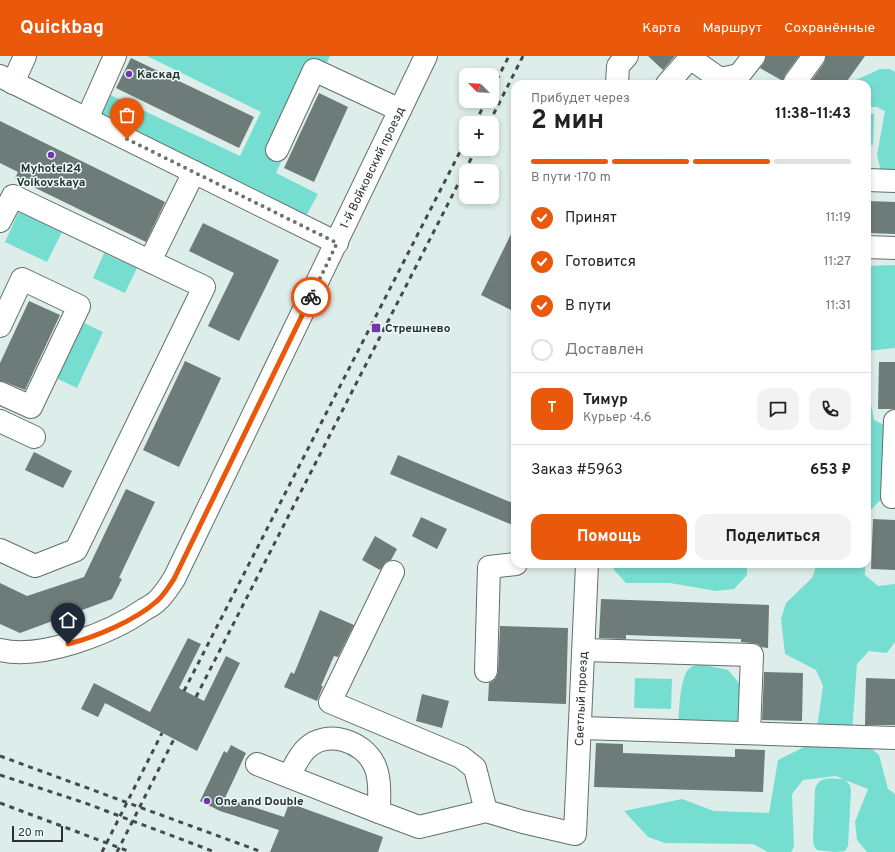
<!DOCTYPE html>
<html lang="ru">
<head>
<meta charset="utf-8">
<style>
	body { margin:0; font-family:Overpass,sans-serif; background:#f2f2f2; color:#222; height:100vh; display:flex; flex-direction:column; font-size:15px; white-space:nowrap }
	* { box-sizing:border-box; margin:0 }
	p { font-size:13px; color:#767676 }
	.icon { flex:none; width:22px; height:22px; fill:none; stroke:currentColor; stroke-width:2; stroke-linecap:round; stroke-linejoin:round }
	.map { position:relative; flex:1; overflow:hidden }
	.sheet { position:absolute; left:511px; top:24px; width:360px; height:488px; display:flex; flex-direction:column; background:#fff; border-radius:12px; box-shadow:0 2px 6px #0003 }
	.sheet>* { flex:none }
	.needle { width:26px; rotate:294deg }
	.tools { position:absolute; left:459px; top:12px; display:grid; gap:8px }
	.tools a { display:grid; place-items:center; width:40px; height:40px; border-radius:8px; background:#fff; box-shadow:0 2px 6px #0003; font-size:20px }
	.scale { position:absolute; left:12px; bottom:10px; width:51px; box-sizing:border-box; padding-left:4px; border:2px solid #2b3130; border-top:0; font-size:11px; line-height:14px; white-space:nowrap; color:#2b3130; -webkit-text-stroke:3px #eafaf7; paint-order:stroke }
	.pin { position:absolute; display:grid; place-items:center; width:34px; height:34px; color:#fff; margin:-41px -17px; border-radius:50% 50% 50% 0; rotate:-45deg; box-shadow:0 0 4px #0007 }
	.pin .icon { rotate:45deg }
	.courier { position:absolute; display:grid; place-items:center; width:40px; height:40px; margin:-20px; border:3px solid #ea580c; border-radius:50%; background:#fff; color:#222; box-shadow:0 1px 5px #0007 }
	.head em { font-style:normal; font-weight:700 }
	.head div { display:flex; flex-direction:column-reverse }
	.head { display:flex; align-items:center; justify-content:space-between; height:68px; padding:0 20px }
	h1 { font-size:26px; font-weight:700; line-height:30px }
	.bar { display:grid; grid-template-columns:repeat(4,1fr); gap:6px 4px; align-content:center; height:48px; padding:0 20px }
	.bar i { height:5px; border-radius:3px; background:#e0e0e0 }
	.bar .current { background:#ea580c }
	.bar p { grid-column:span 4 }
	.line { display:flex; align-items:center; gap:10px; padding:0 20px; border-top:1px solid #e0e0e0 }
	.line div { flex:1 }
	.round { display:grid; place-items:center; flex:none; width:42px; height:42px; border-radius:12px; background:#f2f2f2 }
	ol { padding:0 20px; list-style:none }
	li { display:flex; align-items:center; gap:12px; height:44px }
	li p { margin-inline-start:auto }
	li .icon { padding:4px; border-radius:50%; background:#ea580c; color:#fff; stroke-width:4 }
	li:last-child { color:#767676 }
	li i { width:22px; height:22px; border:2px solid #e0e0e0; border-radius:50% }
	.action { display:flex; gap:8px; margin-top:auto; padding:8px 20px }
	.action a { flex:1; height:46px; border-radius:12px; background:#ea580c; color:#fff; font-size:16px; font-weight:700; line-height:46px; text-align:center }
	.action a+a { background:#f2f2f2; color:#222 }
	header { display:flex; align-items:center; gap:24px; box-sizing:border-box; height:56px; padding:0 20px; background:#ea580c; color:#fff }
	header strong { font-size:19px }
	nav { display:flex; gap:22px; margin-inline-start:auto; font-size:14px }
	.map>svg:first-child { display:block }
	.green { fill:#76ded0 }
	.building { fill:#6d7b79 }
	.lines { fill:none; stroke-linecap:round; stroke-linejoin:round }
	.minor-casing { stroke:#616f6d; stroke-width:24 }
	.minor { stroke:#fff; stroke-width:22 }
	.rail { stroke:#444b4a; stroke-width:3; stroke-dasharray:5 5; stroke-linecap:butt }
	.done { stroke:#697371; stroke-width:4; stroke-dasharray:0 7.2 }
	.route { stroke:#ea580c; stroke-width:5 }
	.poi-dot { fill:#7535aa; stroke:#eafaf7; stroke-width:1.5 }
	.labels { text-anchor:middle; stroke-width:3; stroke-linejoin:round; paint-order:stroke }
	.poi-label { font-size:12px; font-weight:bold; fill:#2b3130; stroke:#eafaf7; text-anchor:start }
	.street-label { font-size:12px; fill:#2b3130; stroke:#eafaf7 }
</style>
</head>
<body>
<header>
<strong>Quickbag</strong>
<nav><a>Карта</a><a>Маршрут</a><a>Сохранённые</a></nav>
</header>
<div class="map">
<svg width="895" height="796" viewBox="0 0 895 796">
	<rect width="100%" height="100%" fill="#ddedea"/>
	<path class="green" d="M147,0H330L276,117L318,138L306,160L96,57L106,37L240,100L261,56Z
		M880,13H890L895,16V120L881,116L877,99L885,55L877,51H867V28H853L856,24Z
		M867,57L874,58L873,89H867Z
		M20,153L63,174L47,206L5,186Z
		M104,197L137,212L125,237L93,222Z
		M895,209V292L867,295V210Z
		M80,265L103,276L77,332L54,321Z
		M867,326L874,364L895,374V429L867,458Z
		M613,508H747V519L734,533L716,535L670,527H626L614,514Z
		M817,508H865V519L878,530L895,528V586L887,597L869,595L857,608L852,676L879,699L888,733L895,738V796H867L857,784L855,766L868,733L845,724L850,729L851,735L848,790L845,795L835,796L817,794L814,790L813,784L815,733C820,719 830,723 843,723L836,720L803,724L792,738L794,791L791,796H768L753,788L665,787L648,781L624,755L682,743L714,755L769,757L778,704L810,688L818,665L823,630L816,614L785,598L781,563L786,547L812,522Z
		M701,608L728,614L739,627L742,663L736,669H678C679,656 680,626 687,615C691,610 696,609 701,608Z
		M635,622L672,623L671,653L634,652Z"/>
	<path class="building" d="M648,0H675L663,14Z
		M766,0H799L785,19L783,25L760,12L764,7Z
		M826,0H865L845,28H809L824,7Z
		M131,2L254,61L239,92L116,32Z
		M319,37L348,51L314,126L284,112Z
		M0,65L165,146L146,186L15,122L18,116L0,107Z
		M867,145L895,146V178L867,177Z
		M203,167L279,204L239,285L208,270L234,217L189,195Z
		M515,170V256L481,239Z
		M29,245L60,259L25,334L5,326L0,325V307Z
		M185,305L221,322L179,411L143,394Z
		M879,306H895V353H878Z
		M34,396L72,415L63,432L25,414Z
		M398,399L515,448V470L390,418Z
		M126,433L155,446L119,522L122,523L112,543L20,577L0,568V527L27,540L84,521Z
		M421,461L447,473L437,493L412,480Z
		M873,463L895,464V514L871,513Z
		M375,480L397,493L391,504L386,506L380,514L362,504Z
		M601,543L769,549L768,592L761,591L758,588L753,587L741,586V583L626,579V583L599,582Z
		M320,554L354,569L338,601L334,600L321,630H323L317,645L284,631L291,616L294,618Z
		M500,570L568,572L566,648L488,645L489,627L492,626L496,622L498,616Z
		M188,582L201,588L179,632L204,645L226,600L240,607L197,695L105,647L98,661L81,653L94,627L150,656Z
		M764,616L803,617L802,665L762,664Z
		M866,622L895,623V669H865Z
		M422,638L449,645L442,672L416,665Z
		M596,687L623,688V697L735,701V693L765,694L763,736L594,731Z
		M231,689L246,697L225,742L284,761L289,747L383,781L378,796H270L279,774L220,755L200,745L224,695L227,697Z"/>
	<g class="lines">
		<defs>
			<g id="minor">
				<path d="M690,2L720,23L739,19L754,0"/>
				<path d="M0,20L337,187"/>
				<path d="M795,26L814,0"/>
				<path d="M13,27L25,0"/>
				<path d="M617,28L618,10L627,0"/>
				<path d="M667,28L692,0"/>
				<path d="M87,63L115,0"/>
				<path d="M277,94L314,14L400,54"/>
				<path d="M867,124L895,125"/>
				<path d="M0,165L13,140L204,231L76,494L35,510L0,494"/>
				<path d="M867,191L895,192"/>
				<path d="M150,205L194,116"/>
				<path d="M0,270L22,223L79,250L31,351L0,337"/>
				<path d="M0,365L34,381"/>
				<path d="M892,441L895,365"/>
				<path d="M393,516L330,646L461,701L475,712L486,755"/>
				<path id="s1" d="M0,594C41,604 111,577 145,553C149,551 154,548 157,545C164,539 169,530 174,523L426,0"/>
				<path d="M584,594L752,599L749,677"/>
				<path d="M486,615L489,511L516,508"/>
				<path d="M581,672L895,682"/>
				<path id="s2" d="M257,708L379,756L419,771L486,755L523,766L575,778L587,508"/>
				<path d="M289,720C294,711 299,699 307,692C327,673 363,685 374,708C381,722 379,741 379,756"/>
			</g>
		</defs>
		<use href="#minor" class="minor-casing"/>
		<use href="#minor" class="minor"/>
		<path class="rail" d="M492,33L509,0
			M475,67L486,45
			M489,67L523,0
			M184,635L466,84
			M196,641L476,93
			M0,700L262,796
			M0,719L85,747L215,796
			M0,747L131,796
			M102,796L162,677
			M117,796L174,683"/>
	</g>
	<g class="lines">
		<path class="done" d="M127,83L337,187L311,241"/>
		<path class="route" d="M68,588C96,581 136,564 157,545C164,539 169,530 174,523L311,241"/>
	</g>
	<g class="poi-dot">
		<circle cx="129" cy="18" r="4"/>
		<circle cx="51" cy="99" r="4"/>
		<rect x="371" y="267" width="10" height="10" rx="2"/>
		<circle cx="207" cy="745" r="4"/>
	</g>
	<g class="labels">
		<g class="poi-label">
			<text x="137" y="22">Каскад</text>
			<text x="51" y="116" text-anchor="middle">Myhotel24<tspan x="51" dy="14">Voikovskaya</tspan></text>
			<text x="385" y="276">Стрешнево</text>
			<text x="215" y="749">One and Double</text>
		</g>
		<g class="street-label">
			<text dy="4" stroke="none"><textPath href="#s1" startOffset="653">1-й Войковский проезд</textPath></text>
			<text dy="4" stroke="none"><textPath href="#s2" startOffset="470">Светлый проезд</textPath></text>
		</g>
	</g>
</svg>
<div class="tools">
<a><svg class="needle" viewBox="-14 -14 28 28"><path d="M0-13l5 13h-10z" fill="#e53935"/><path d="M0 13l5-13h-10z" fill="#767676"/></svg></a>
<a>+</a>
<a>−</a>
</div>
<div class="scale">20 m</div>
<div class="pin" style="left:127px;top:83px;background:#ea580c"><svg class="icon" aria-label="bag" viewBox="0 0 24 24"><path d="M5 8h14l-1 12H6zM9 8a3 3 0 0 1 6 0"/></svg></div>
<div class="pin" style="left:68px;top:588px;background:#1f2937"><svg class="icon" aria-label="home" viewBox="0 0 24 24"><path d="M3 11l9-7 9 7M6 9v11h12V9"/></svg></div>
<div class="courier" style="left:311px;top:241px"><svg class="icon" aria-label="bike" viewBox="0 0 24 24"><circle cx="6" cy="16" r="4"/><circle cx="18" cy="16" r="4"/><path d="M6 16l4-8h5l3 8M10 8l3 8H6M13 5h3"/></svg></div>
<section class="sheet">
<div class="head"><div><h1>2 мин</h1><p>Прибудет через</p></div><em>11:38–11:43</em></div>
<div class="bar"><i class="current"></i><i class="current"></i><i class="current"></i><i></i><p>В пути · 170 m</p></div>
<ol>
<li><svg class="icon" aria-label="check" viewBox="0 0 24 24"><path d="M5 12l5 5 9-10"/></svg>Принят<p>11:19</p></li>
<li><svg class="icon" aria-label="check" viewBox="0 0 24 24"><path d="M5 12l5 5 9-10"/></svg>Готовится<p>11:27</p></li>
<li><svg class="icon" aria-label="check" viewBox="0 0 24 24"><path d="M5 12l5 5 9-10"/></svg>В пути<p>11:31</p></li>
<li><i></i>Доставлен</li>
</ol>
<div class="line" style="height:72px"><b class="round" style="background:#ea580c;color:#fff">Т</b><div><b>Тимур</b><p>Курьер · 4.6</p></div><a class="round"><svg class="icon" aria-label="chat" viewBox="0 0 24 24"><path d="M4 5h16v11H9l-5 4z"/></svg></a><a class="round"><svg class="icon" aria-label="phone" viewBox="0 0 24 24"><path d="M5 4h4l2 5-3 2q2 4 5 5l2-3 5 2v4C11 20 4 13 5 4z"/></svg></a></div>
<div class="line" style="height:52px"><div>Заказ #5963</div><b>653 ₽</b></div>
<div class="action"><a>Помощь</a><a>Поделиться</a></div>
</section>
</div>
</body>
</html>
